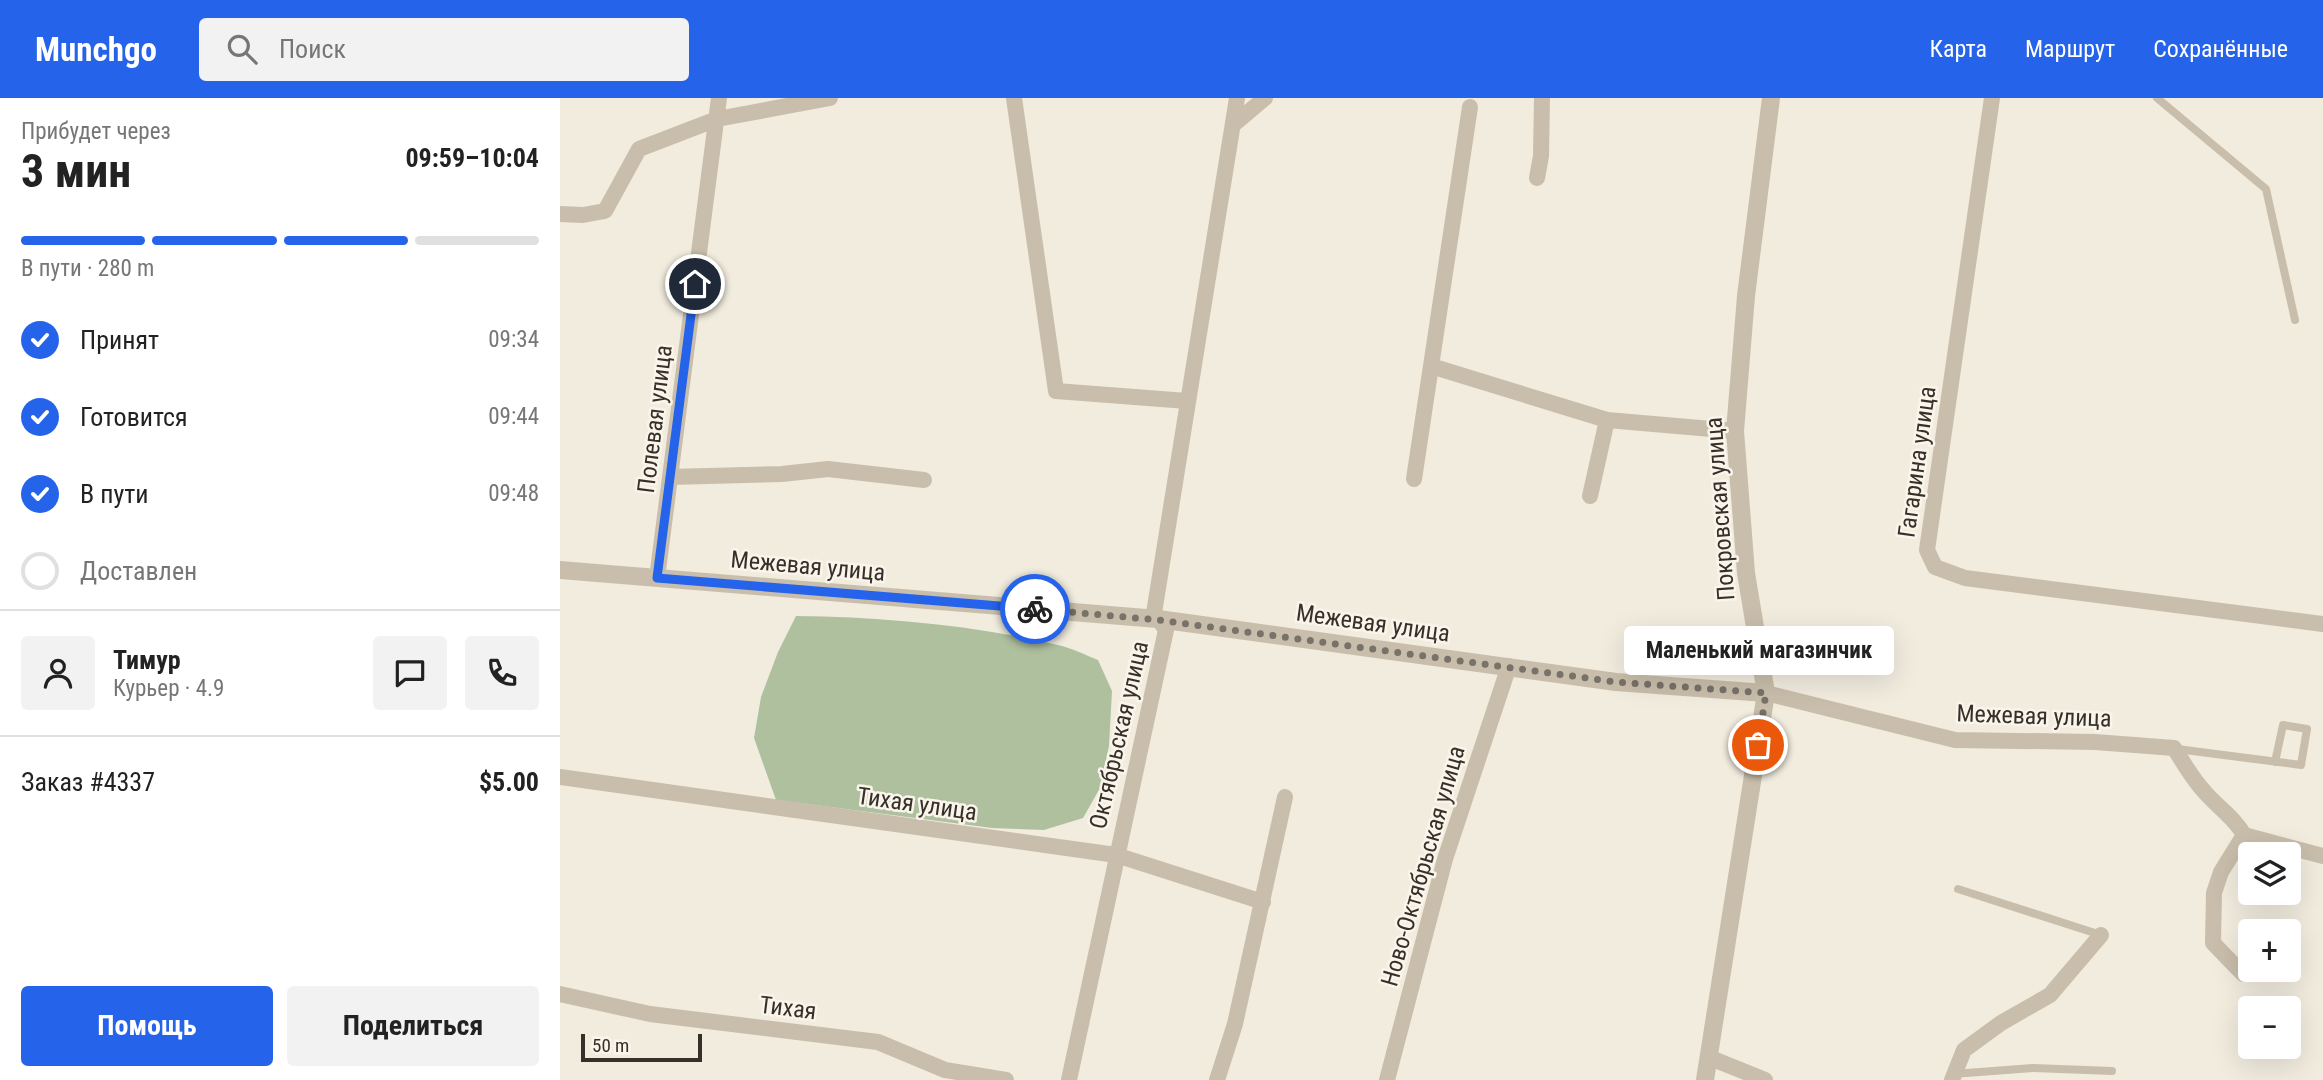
<!DOCTYPE html>
<html lang="ru">
<head>
<meta charset="utf-8">
<style>
	body { margin:0; font-family:"Roboto Condensed",sans-serif; background:#f2f2f2; color:#222; height:100vh; display:flex; flex-direction:column; font-size:26px; white-space:nowrap }
	* { box-sizing:border-box; margin:0 }
	p { font-size:23px; color:#767676 }
	.icon { flex:none; width:38px; height:38px; fill:none; stroke:currentColor; stroke-width:2; stroke-linecap:round; stroke-linejoin:round }
	.map { position:relative; flex:1; overflow:hidden }
	.sheet { display:flex; flex-direction:column; background:#fff; width:560px }
	.sheet>* { flex:none }
	.buttons { position:absolute; left:1678px; top:744px; display:grid; gap:14px }
	.buttons a { display:grid; place-items:center; width:63px; height:63px; border-radius:7px; background:#fff; box-shadow:0 7px 28px #0002; font-size:35px }
	.scale { position:absolute; left:21px; bottom:18px; width:121px; box-sizing:border-box; padding-left:7px; border:4px solid #37302a; border-top:0; font-size:19px; line-height:24px; white-space:nowrap; color:#37302a; -webkit-text-stroke:5px #f9f5eb; paint-order:stroke }
	.pin { position:absolute; display:grid; place-items:center; width:60px; height:60px; color:#fff; margin:-30px; border:4px solid #fff; border-radius:50%; box-shadow:0 2px 7px #0007 }
	.courier { position:absolute; display:grid; place-items:center; width:70px; height:70px; margin:-35px; border:5px solid #2563eb; border-radius:50%; background:#fff; color:#222; box-shadow:0 2px 9px #0007 }
	.bubble { position:absolute; height:49px; border-radius:7px; background:#fff; box-shadow:0 7px 28px #0002; font-size:23px; font-weight:700; line-height:49px; text-align:center }
	.headline em { font-style:normal; font-weight:700 }
	.headline div { display:flex; flex-direction:column-reverse }
	.headline { display:flex; align-items:center; justify-content:space-between; height:119px; padding:0 21px }
	h1 { font-size:46px; font-weight:700; line-height:52px }
	.bar { display:grid; grid-template-columns:repeat(4,1fr); gap:10px 7px; align-content:center; height:84px; padding:0 21px }
	.bar i { height:9px; border-radius:5px; background:#e0e0e0 }
	.bar .selected { background:#2563eb }
	.bar p { grid-column:span 4 }
	.line { display:flex; align-items:center; gap:18px; padding:0 21px; border-top:2px solid #e0e0e0 }
	.line div { flex:1 }
	.round { display:grid; place-items:center; flex:none; width:74px; height:74px; border-radius:7px; background:#f2f2f2 }
	ol { padding:0 21px; list-style:none }
	li { display:flex; align-items:center; gap:21px; height:77px }
	li p { margin-inline-start:auto }
	li .icon { padding:7px; border-radius:50%; background:#2563eb; color:#fff; stroke-width:4 }
	li:last-child { color:#767676 }
	li i { width:38px; height:38px; border:4px solid #e0e0e0; border-radius:50% }
	.primary-button { display:flex; gap:14px; margin-top:auto; padding:14px 21px }
	.primary-button a { flex:1; height:80px; border-radius:7px; background:#2563eb; color:#fff; font-size:28px; font-weight:700; line-height:80px; text-align:center }
	.primary-button a+a { background:#f2f2f2; color:#222 }
	header { display:flex; align-items:center; gap:42px; box-sizing:border-box; height:98px; padding:0 35px; background:#2563eb; color:#fff }
	header strong { font-size:33px }
	nav { display:flex; gap:38px; margin-inline-start:auto; font-size:24px }
	.search { width:490px; height:63px; background:#f2f2f2; display:flex; align-items:center; gap:18px; box-sizing:border-box; padding:0 24px; border-radius:7px; color:#767676; font-size:26px }
	main { display:flex; flex:1; min-height:0 }
	.map>svg:first-child { display:block }
	.green { fill:#afc09f }
	.lines { fill:none; stroke-linecap:round; stroke-linejoin:round }
	.service { stroke:#c9beab; stroke-width:8 }
	.minor { stroke:#c9beab; stroke-width:16 }
	.tertiary { stroke:#c9beab; stroke-width:18 }
	.done { stroke:#787269; stroke-width:7; stroke-dasharray:0 12.6 }
	.route { stroke:#2563eb; stroke-width:9 }
	.labels { text-anchor:middle; stroke-width:5; stroke-linejoin:round; paint-order:stroke }
	.street-label { font-size:24px; fill:#37302a; stroke:#f9f5eb }
</style>
</head>
<body>
<header>
<strong>Munchgo</strong>
<div class="search"><svg class="icon" aria-label="search" viewBox="0 0 24 24"><circle cx="10" cy="10" r="6"/><path d="M15 15l6 6"/></svg>Поиск</div>
<nav><a>Карта</a><a>Маршрут</a><a>Сохранённые</a></nav>
</header>
<main>
<section class="sheet">
<div class="headline"><div><h1>3 мин</h1><p>Прибудет через</p></div><em>09:59–10:04</em></div>
<div class="bar"><i class="selected"></i><i class="selected"></i><i class="selected"></i><i></i><p>В пути · 280 m</p></div>
<ol>
<li><svg class="icon" aria-label="check" viewBox="0 0 24 24"><path d="M5 12l5 5 9-10"/></svg>Принят<p>09:34</p></li>
<li><svg class="icon" aria-label="check" viewBox="0 0 24 24"><path d="M5 12l5 5 9-10"/></svg>Готовится<p>09:44</p></li>
<li><svg class="icon" aria-label="check" viewBox="0 0 24 24"><path d="M5 12l5 5 9-10"/></svg>В пути<p>09:48</p></li>
<li><i></i>Доставлен</li>
</ol>
<div class="line" style="height:126px"><a class="round"><svg class="icon" aria-label="person" viewBox="0 0 24 24"><circle cx="12" cy="8" r="4"/><path d="M4 21q1-7 8-7t8 7"/></svg></a><div><b>Тимур</b><p>Курьер · 4.9</p></div><a class="round"><svg class="icon" aria-label="chat" viewBox="0 0 24 24"><path d="M4 5h16v11H9l-5 4z"/></svg></a><a class="round"><svg class="icon" aria-label="phone" viewBox="0 0 24 24"><path d="M5 4h4l2 5-3 2q2 4 5 5l2-3 5 2v4C11 20 4 13 5 4z"/></svg></a></div>
<div class="line" style="height:91px"><div>Заказ #4337</div><b>$5.00</b></div>
<div class="primary-button"><a>Помощь</a><a>Поделиться</a></div>
</section>
<div class="map">
<svg width="1763" height="982" viewBox="0 0 1763 982">
	<rect width="100%" height="100%" fill="#f1ecde"/>
	<path class="green" d="M236,518C323,519 413,527 498,547C512,550 525,557 538,562L552,593L549,648L540,690L523,720L484,732L432,730L216,702L194,640L201,599L218,554Z"/>
	<g class="lines">
		<path class="service" d="M1597,0L1706,91L1735,222
			M1617,651L1741,667L1747,631L1723,627L1715,664
			M1398,791L1541,837
			M1393,976L1473,970L1552,973"/>
		<path class="minor" d="M454,0L496,293L627,303
			M1432,0L1367,452L1375,469L1405,480L1763,526
			M673,27L705,0
			M977,80L981,58L982,0
			M0,116L23,117L45,113L79,51L157,21L270,0
			M871,268L1047,322L1175,333
			M110,379L222,376L268,371L364,382
			M854,381L910,9
			M1030,398L1047,322
			M97,480L159,0
			M1206,595L1395,642L1535,644L1614,650C1623,664 1632,680 1643,692C1656,708 1675,720 1684,737L1763,758
			M0,679L556,757L703,804
			M1683,876L1653,845L1654,795L1661,774L1684,737
			M0,896L90,916L318,944L385,972L446,982
			M1148,959L1205,982
			M509,982L606,532L594,515L677,0
			M657,982L675,926L725,699
			M827,982L885,761L949,568
			M1392,982L1404,952L1441,925L1490,897L1541,837"/>
		<path class="tertiary" d="M0,472L598,521L1056,584L1206,595
			M1145,982L1206,595L1186,475L1175,333L1186,198L1211,0"/>
	</g>
	<g class="lines">
		<path class="done" d="M475,511L598,522L1056,584L1206,595L1198,647"/>
		<path class="route" d="M135,186L97,480L475,511"/>
	</g>
	<g class="labels">
		<g class="street-label">
			<text transform="translate(95 321) rotate(-83)" y="8">Полевая улица</text>
			<text transform="translate(1357 364) rotate(-82)" y="8">Гагарина улица</text>
			<text transform="translate(1160 411) rotate(-94)" y="8">Покровская улица</text>
			<text transform="translate(248 468) rotate(5)" y="8">Межевая улица</text>
			<text transform="translate(813 525) rotate(8)" y="8">Межевая улица</text>
			<text transform="translate(1474 618) rotate(2)" y="8">Межевая улица</text>
			<text transform="translate(559 637) rotate(-77)" y="8">Октябрьская улица</text>
			<text transform="translate(357 706) rotate(8)" y="8">Тихая улица</text>
			<text transform="translate(863 768) rotate(-74)" y="8">Ново-Октябрьская улица</text>
			<text transform="translate(228 910) rotate(7)" y="8">Тихая</text>
		</g>
	</g>
</svg>
<div class="buttons">
<a><svg class="icon" aria-label="layers" viewBox="0 0 24 24"><path d="M12 4l9 5-9 5-9-5zM3 14l9 5 9-5"/></svg></a>
<a>+</a>
<a>−</a>
</div>
<div class="scale">50 m</div>
<div class="pin" style="left:1198px;top:647px;background:#ea580c"><svg class="icon" aria-label="bag" viewBox="0 0 24 24"><path d="M5 8h14l-1 12H6zM9 8a3 3 0 0 1 6 0"/></svg></div>
<div class="pin" style="left:135px;top:186px;background:#1f2937"><svg class="icon" aria-label="home" viewBox="0 0 24 24"><path d="M3 11l9-7 9 7M6 9v11h12V9"/></svg></div>
<div class="courier" style="left:475px;top:511px"><svg class="icon" aria-label="bike" viewBox="0 0 24 24"><circle cx="6" cy="16" r="4"/><circle cx="18" cy="16" r="4"/><path d="M6 16l4-8h5l3 8M10 8l3 8H6M13 5h3"/></svg></div>
<div class="bubble" style="left:1064px;top:528px;width:270px">Маленький магазинчик</div>
</div>
</main>
</body>
</html>
